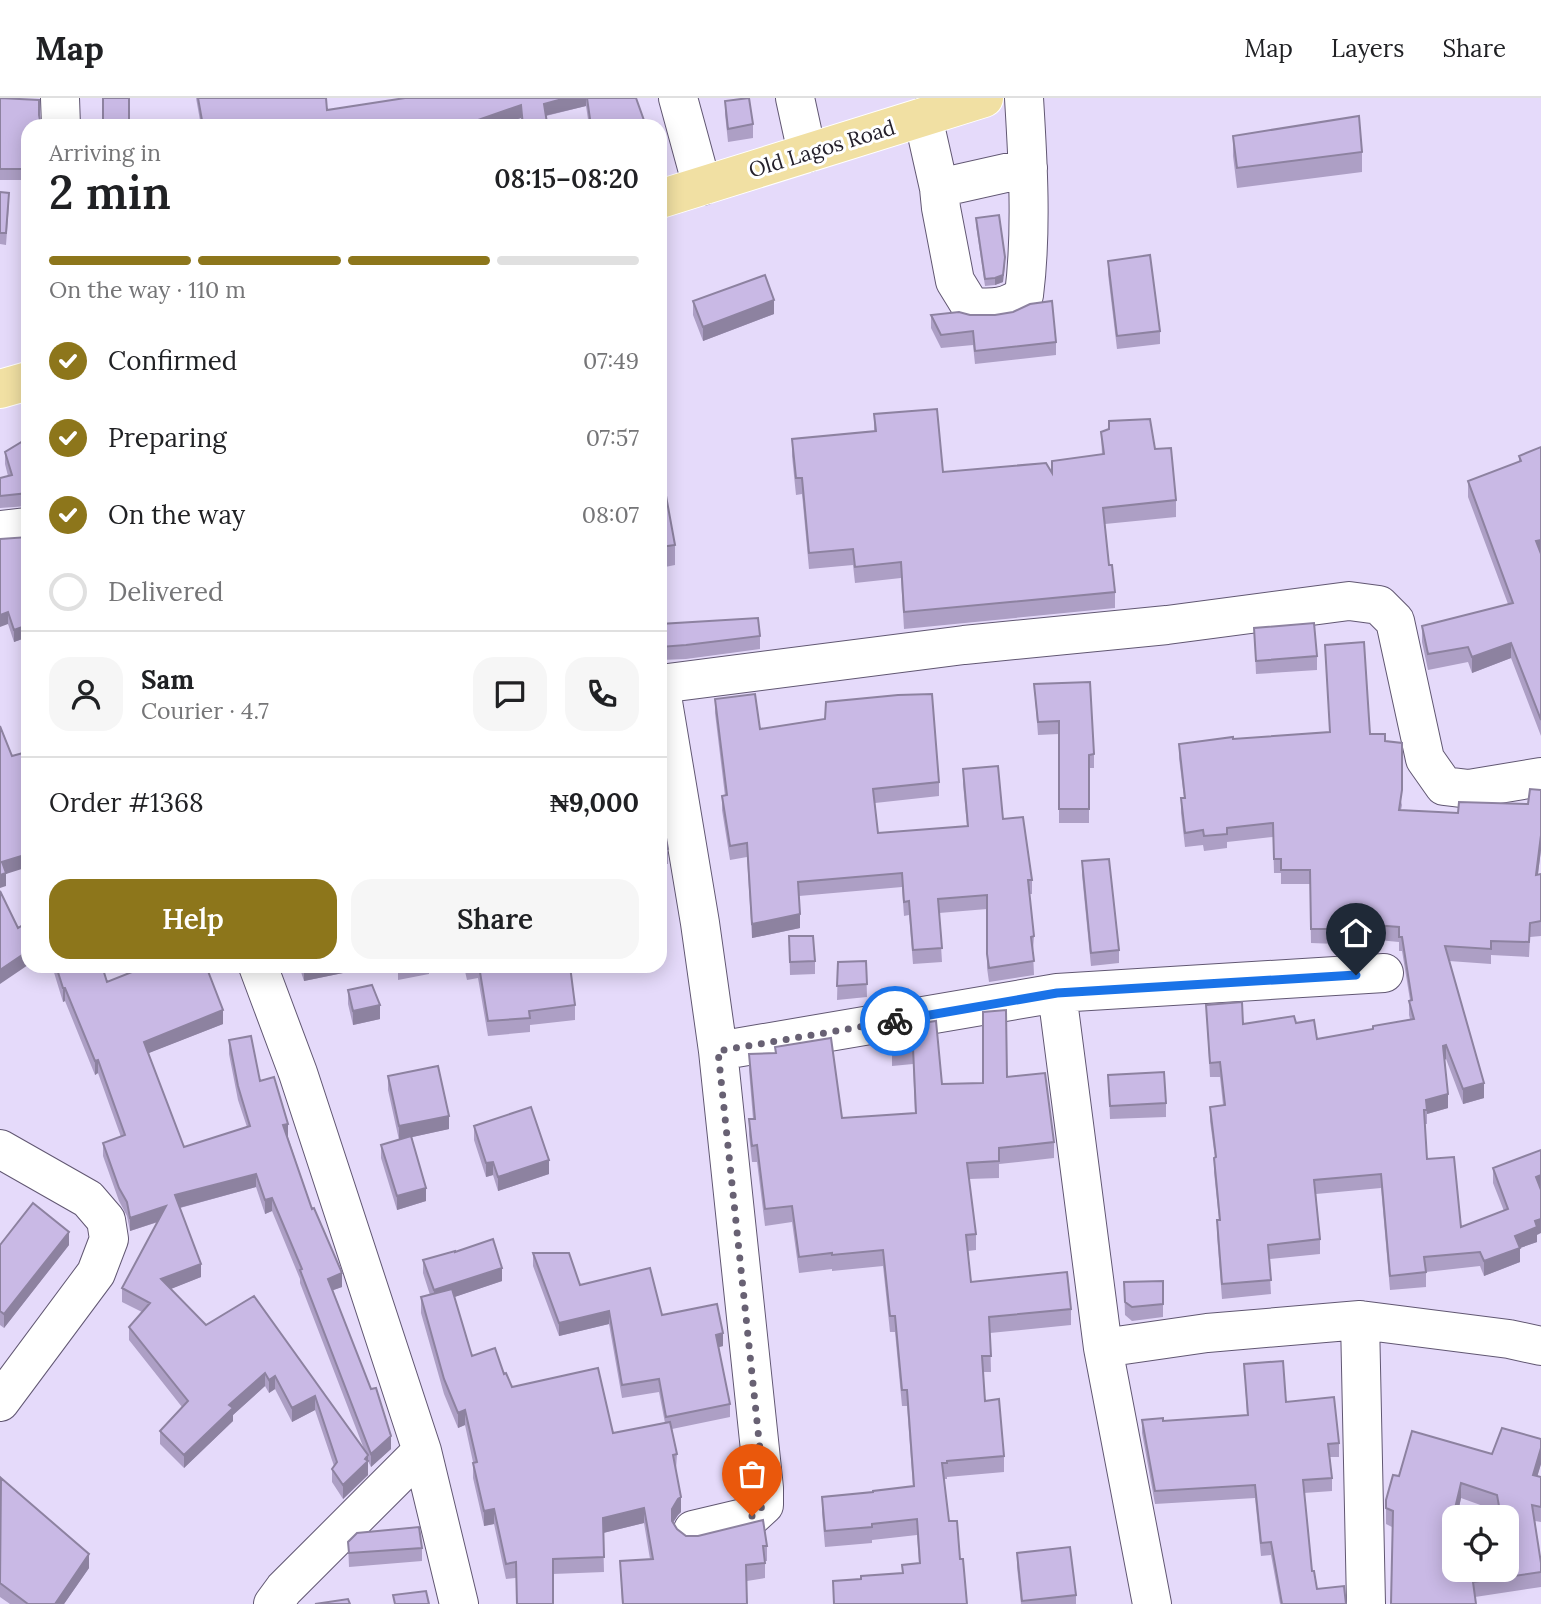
<!DOCTYPE html>
<html lang="en">
<head>
<meta charset="utf-8">
<style>
	body { margin:0; font-family:Lora,serif; background:#f6f6f6; color:#202124; height:100vh; display:flex; flex-direction:column; font-size:26px; white-space:nowrap }
	* { box-sizing:border-box; margin:0 }
	p { font-size:23px; color:#757577 }
	.icon { flex:none; width:38px; height:38px; fill:none; stroke:currentColor; stroke-width:2; stroke-linecap:round; stroke-linejoin:round }
	.map { position:relative; flex:1; overflow:hidden }
	.side { position:absolute; left:21px; top:21px; width:646px; height:854px; display:flex; flex-direction:column; background:#fff; border-radius:21px; box-shadow:0 4px 18px #0003 }
	.side>* { flex:none }
	.buttons { position:absolute; left:1442px; top:1407px; display:grid; gap:14px }
	.buttons a { display:grid; place-items:center; width:77px; height:77px; border-radius:14px; background:#fff; box-shadow:0 4px 18px #0003; font-size:35px }
	.pin { position:absolute; display:grid; place-items:center; width:60px; height:60px; color:#fff; margin:-72px -30px; border-radius:50% 50% 50% 0; rotate:-45deg; box-shadow:0 0 7px #0007 }
	.pin .icon { rotate:45deg }
	.courier { position:absolute; display:grid; place-items:center; width:70px; height:70px; margin:-35px; border:5px solid #1a73e8; border-radius:50%; background:#fff; color:#222; box-shadow:0 2px 9px #0007 }
	.overview em { font-style:normal; font-weight:600 }
	.overview div { display:flex; flex-direction:column-reverse }
	.overview { display:flex; align-items:center; justify-content:space-between; height:119px; padding:0 28px }
	h1 { font-size:46px; font-weight:600; line-height:52px }
	.bar { display:grid; grid-template-columns:repeat(4,1fr); gap:10px 7px; align-content:center; height:84px; padding:0 28px }
	.bar i { height:9px; border-radius:5px; background:#e0e0e0 }
	.bar .selected { background:#8d761b }
	.bar p { grid-column:span 4 }
	.line { display:flex; align-items:center; gap:18px; padding:0 28px; border-top:2px solid #e0e0e0 }
	.line div { flex:1 }
	.round { display:grid; place-items:center; flex:none; width:74px; height:74px; border-radius:21px; background:#f6f6f6 }
	ol { padding:0 28px; list-style:none }
	li { display:flex; align-items:center; gap:21px; height:77px }
	li p { margin-inline-start:auto }
	li .icon { padding:7px; border-radius:50%; background:#8d761b; color:#fff; stroke-width:4 }
	li:last-child { color:#757577 }
	li i { width:38px; height:38px; border:4px solid #e0e0e0; border-radius:50% }
	.primary-button { display:flex; gap:14px; margin-top:auto; padding:14px 28px }
	.primary-button a { flex:1; height:80px; border-radius:21px; background:#8d761b; color:#fff; font-size:28px; font-weight:600; line-height:80px; text-align:center }
	.primary-button a+a { background:#f6f6f6; color:#202124 }
	header { display:flex; align-items:center; gap:42px; box-sizing:border-box; height:98px; padding:0 35px; background:#fff; border-bottom:2px solid #e0e0e0 }
	header strong { font-size:33px }
	nav { display:flex; gap:38px; margin-inline-start:auto; font-size:24px }
	.map>svg:first-child { display:block }
	.lines { fill:none; stroke-linecap:round; stroke-linejoin:round }
	.minor-casing { stroke:#615772; stroke-width:40 }
	.major-casing { stroke:#fff; stroke-width:40 }
	.minor { stroke:#fff; stroke-width:38 }
	.major { stroke:#f1e0a3; stroke-width:38 }
	.wall { fill:#ad9fc5; fill-rule:evenodd }
	.shaded-wall { fill:#8d82a0 }
	.building { fill:#c9b9e5; stroke:#8d82a0; stroke-width:2; fill-rule:evenodd }
	.done { stroke:#686173; stroke-width:7; stroke-dasharray:0 12.6 }
	.route { stroke:#1a73e8; stroke-width:9 }
	.labels { text-anchor:middle; stroke-width:6; stroke-linejoin:round; paint-order:stroke }
	.street-label { font-size:21px; fill:#24202b; stroke:#fff }
</style>
</head>
<body>
<header>
<strong>Map</strong>
<nav><a>Map</a><a>Layers</a><a>Share</a></nav>
</header>
<div class="map">
<svg width="1541" height="1506" viewBox="0 0 1541 1506">
	<rect width="100%" height="100%" fill="#e5dafa"/>
	<g class="lines">
		<defs>
			<path id="minor" d="M60,0L61,28
				M678,0L702,88
				M795,0L807,55
				M923,19L939,90L941,110L955,183L971,209C994,210 1005,211 1024,197C1032,134 1028,64 1024,0
				M939,90L1028,70
				M0,432L28,429
				M660,586L964,547L1167,527L1349,503L1379,507L1395,523L1425,661L1444,688L1469,691L1541,679
				M660,586L700,825L718,953L764,1390V1407L752,1418L693,1432
				M258,868L298,975L422,1353L459,1506
				M1057,895L1103,1250L1152,1506
				M718,953L1057,895L1384,875
				M0,1051L88,1101L106,1122L109,1141L96,1175L0,1304
				M1360,1222L1366,1506
				M1103,1250L1207,1235L1360,1222L1509,1241L1541,1248
				M273,1506L284,1491L422,1353"/>
			<path id="major" d="M660,101L984,0
				M0,291L28,283"/>
		</defs>
		<use href="#minor" class="minor-casing"/>
		<use href="#major" class="major-casing"/>
		<use href="#minor" class="minor"/>
		<use href="#major" class="major"/>
	</g>
	<path class="wall" d="M0,0L28,28V82H0Z
		M196,0H326L327,12L402,1L401,0H636L646,28H589L586,8L546,18L547,28H521V20L497,28H201Z
		M725,3L753,26V40L728,44L725,16Z
		M1233,38L1362,54V74L1237,90L1233,58Z
		M0,94L9,106L6,147L0,146Z
		M976,120L1005,166L1003,184L995,187L985,188L976,127Z
		M1108,163L1160,233V246L1117,251L1108,176Z
		M693,203L774,216L703,243L693,217Z
		M931,217L1056,244V257L975,266L973,247L941,250L931,230Z
		M874,316L943,374L1052,375L1102,357L1101,334L1155,351L1176,402V419L1105,426L1109,467L1115,494V510L904,531L901,480L855,485L853,467L809,471L802,396L796,397L792,358V341L874,333Z
		M28,340V408L0,410V380L8,378L5,366V354Z
		M1541,349V638L1511,560L1472,575L1468,564L1428,572L1422,544V528L1508,506L1468,399V383L1519,364V358Z
		M660,365L675,447V467L660,470Z
		M28,439V546L25,540L14,544L8,526L2,442Z
		M660,526L760,538V551L686,561L660,562Z
		M1254,530L1317,558V572L1256,576Z
		M1325,547L1370,636L1385,643L1402,707L1401,712L1541,752L1538,776H1541V838L1530,839L1529,859L1491,857V866L1449,863L1484,1000L1463,1006L1446,961L1445,962L1448,1010L1427,1016V1026H1425L1427,1061L1461,1129L1504,1113L1493,1085V1070L1537,1137V1144L1520,1150V1164L1484,1178L1480,1168L1426,1174V1189L1390,1192L1381,1090L1316,1096L1320,1141V1156L1269,1161L1271,1196L1222,1201L1217,1137V1122H1219L1214,1074L1215,1060L1210,1023V1009L1223,1007L1220,979H1210L1206,907L1243,926L1296,925L1317,941L1373,931L1410,921L1409,917V903L1410,902L1402,853H1399V844L1336,838V846L1311,845L1310,786H1281V775H1274L1273,739L1227,744V750L1204,753L1203,747L1185,749L1181,715V700H1184L1179,660V646L1330,634Z
		M1034,586L1094,656V670H1089V725H1059V636L1038,637Z
		M715,601L760,631L939,684V698L875,705L878,735L967,728L963,686V671L1003,721L1032,782V796H1029L1034,838L1033,853L1034,877L989,884L987,870V811L939,815L942,864L913,866L909,817L904,818L902,789L799,798L800,830L752,840L747,759L730,762L722,712V698H725L715,615Z
		M660,723L668,751V766H660Z
		M1082,763L1119,852V865L1091,868L1082,777Z
		M789,838L815,863V876L790,877Z
		M866,863L867,899L837,902L838,864Z
		M52,868H102L107,884L223,926L148,955L184,1049L247,1029L238,1002L229,956V942L260,983L288,1039L312,1111L342,1189L333,1192L391,1351L371,1369L368,1363V1377L343,1401L332,1384V1371L334,1368L315,1312L292,1324L275,1291L269,1295L265,1288L233,1317V1323L184,1370L160,1346V1333L182,1309L129,1242V1229L142,1214L122,1204V1190L158,1124L130,1133L127,1118L119,1103L103,1058V1045L121,1039L98,975L95,977L65,903L63,904ZM256,1089L265,1116L272,1113L300,1181V1185L364,1351L254,1198L206,1227L170,1191L201,1179L180,1110Z
		M299,868H345L343,875L304,883Z
		M398,868H429V876L398,882Z
		M459,868H570L575,907V922L530,927V934L488,938L478,880L467,882L464,869H460Z
		M348,892L380,921L353,927L348,906Z
		M936,923L942,986L983,985L1007,979L1054,1044V1060L999,1066V1080L969,1081L976,1136V1152L968,1153L971,1184L1071,1211V1227L990,1235L991,1274H983L985,1303L1004,1358V1374L947,1379V1381H944L949,1423L960,1461L967,1506H833V1483L861,1481L902,1475V1467L919,1465L917,1437L872,1442V1445L825,1449L822,1415V1399L873,1394L913,1389L907,1308H902L895,1234H890L883,1168L832,1173V1171L799,1175L792,1124L765,1128L757,1064H752L749,1037V1021H753L749,972V956L775,955V949L842,1020L915,1015L913,966L892,968V929Z
		M1108,977L1166,1005V1019L1110,1021Z
		M388,978L449,1031L412,1039L426,1103L397,1112L381,1060V1047L399,1042L388,992Z
		M474,1028L549,1076L498,1093L493,1077L486,1079L474,1042Z
		M0,1147H69L4,1230L0,1227Z
		M455,1154L502,1183L454,1199L472,1258L504,1276L512,1289L613,1335L665,1325L659,1294L622,1300L609,1226L559,1238L533,1168V1155L580,1187L662,1217L723,1248L718,1249L730,1306V1319L672,1331L677,1356L676,1372L681,1414L678,1417L673,1425L677,1431L686,1438L767,1448V1463H765V1480L747,1483V1506H622L620,1463L650,1461L644,1425L603,1435L604,1474L553,1476L506,1481L494,1426L484,1428L473,1380V1364L465,1327L458,1330L444,1296L421,1215V1199L430,1197L423,1175V1162Z
		M1163,1183V1219L1132,1223L1125,1217L1124,1184Z
		M1244,1266L1286,1304L1339,1345V1359H1330L1332,1380V1393L1304,1395L1312,1473L1317,1491L1346,1506H1280L1271,1457L1261,1458L1255,1400L1155,1406L1142,1335V1322L1163,1323L1247,1317Z
		M1492,1356L1541,1366L1537,1378L1541,1379V1424L1535,1423L1541,1465V1489L1475,1499L1392,1429L1386,1426V1402L1399,1378ZM1461,1400L1497,1413L1498,1419H1507V1472L1452,1439L1454,1429V1419H1457Z
		M0,1381L89,1470L64,1506H10L0,1499Z
		M348,1444L422,1450V1463L349,1469Z
		M1017,1455L1076,1497V1506H1021L1017,1469Z"/>
	<path class="shaded-wall" d="M566,0H586V8L544,18V6Z
		M521,7V20L497,28H461Z
		M1005,159L1003,184L995,187V180Z
		M774,202V216L703,243V229Z
		M1541,442V457L1536,443Z
		M8,514V526L0,529V517Z
		M25,528V540L14,544V532Z
		M1511,545V560L1472,575V559Z
		M1541,737V752L1536,791V777Z
		M28,756V769L6,776V788L0,790V777L2,764Z
		M800,816V830L752,840V826Z
		M28,853V867L0,886V872Z
		M312,868H345L343,875L304,883V870Z
		M63,890H65V903L63,904Z
		M380,907V921L353,927V913Z
		M223,912V926L144,957V944Z
		M1446,947V961L1443,962V948Z
		M98,962V975L95,977V963Z
		M1484,985V1000L1463,1006V991Z
		M1448,996V1010L1427,1016L1426,1002Z
		M449,1018V1031L399,1042V1028Z
		M288,1026V1039L283,1041V1027Z
		M549,1062V1076L498,1093V1079Z
		M493,1064V1077L486,1079V1065Z
		M256,1076V1089L175,1111V1097Z
		M1541,1077V1091L1536,1079Z
		M426,1090V1103L397,1112V1098Z
		M272,1100V1113L265,1116V1102Z
		M166,1108V1121L130,1133V1120Z
		M1541,1121V1135L1537,1137V1144L1520,1150V1164L1484,1178V1163L1515,1138L1535,1123Z
		M69,1134V1147L4,1230V1216Z
		M201,1166V1179L161,1195V1181Z
		M502,1170V1183L434,1206V1192Z
		M342,1175V1189L328,1194V1181Z
		M609,1213V1226L559,1238V1225Z
		M723,1235V1248L716,1250V1237Z
		M265,1275V1288L233,1317V1323L184,1370V1357L229,1307Z
		M275,1278V1291L269,1295V1282Z
		M315,1298V1312L292,1324V1310Z
		M465,1312V1327L458,1330V1315Z
		M391,1338V1351L371,1369V1356Z
		M1541,1350V1366L1533,1393V1377Z
		M368,1357V1377L343,1401V1387Z
		M1461,1385V1400L1457,1419H1454V1429L1448,1456V1440Z
		M681,1399V1414L678,1417L672,1426V1411L678,1401Z
		M644,1410V1425L603,1435V1420Z
		M494,1411V1426L484,1428V1413Z
		M89,1456V1470L64,1506H55Z"/>
	<path class="building" d="M0,0L39,2V17L41,28H28V71H0Z
		M103,0H129V28H103Z
		M198,0H326L327,12L405,0H566L544,6L547,25L529,28H523L521,7L461,28H203Z
		M587,0H636L646,28H591Z
		M749,0L753,26L728,31L725,3Z
		M1359,18L1362,54L1237,70L1233,38Z
		M0,94L9,95L6,135H0Z
		M999,117L1005,159L1003,177L995,180L985,181L976,120Z
		M1150,157L1160,233L1117,238L1108,163Z
		M765,177L774,202L703,229L693,203Z
		M1052,203L1056,244L975,253L973,233L941,237L931,217L959,214L970,217H995L1013,214L1030,206Z
		M937,311L943,374L1046,365L1052,375V363L1104,356L1101,334L1109,331V323L1150,321L1155,351L1171,350L1176,402L1103,410L1109,467H1112L1115,494L904,514L901,464L855,469L853,451L809,455L802,380H796L792,341L876,333L874,316Z
		M28,340V395L0,398V380L12,377L5,354Z
		M1541,349V442L1536,443L1541,456V622L1511,545L1472,559L1468,549L1428,556L1422,528L1513,505L1468,383L1521,363L1519,358Z
		M660,365L675,447L660,449Z
		M28,439V534L25,528L14,532L8,514L0,517V441Z
		M758,520L760,538L686,547L660,549V526Z
		M1314,525L1317,558L1256,563L1254,530Z
		M1364,544L1370,636H1385V643L1402,645V692L1399,712L1458,715L1459,704L1528,706L1530,691L1541,692V737L1536,777L1541,776V823L1530,825L1529,844L1491,843V851L1445,848L1484,985L1463,991L1446,947L1443,948L1448,996L1426,1002L1427,1012H1424L1427,1061L1454,1059L1461,1129L1508,1111L1493,1070L1541,1052V1077L1536,1079L1541,1092V1121L1535,1123L1537,1129L1515,1138L1520,1150L1484,1163L1480,1154L1424,1159L1426,1174L1390,1178L1381,1076L1314,1082L1320,1141L1268,1147L1271,1182L1222,1186L1217,1122H1220L1214,1060L1216,1059L1210,1009L1225,1007L1220,964L1210,965L1206,907L1242,904L1243,926L1294,918L1296,925L1314,922L1317,941L1373,931V928L1414,921L1409,903L1412,902L1402,839H1399V829L1336,824V831H1311L1310,772H1281V761H1274L1273,725L1227,730V736L1204,738L1203,732L1185,735L1181,700H1185L1179,646L1233,639V641L1330,634L1325,547Z
		M1090,584L1094,656L1089,657V711H1059V623L1038,624L1034,586Z
		M755,596L760,631L825,621L826,604L898,597L932,596L939,684L873,691L878,735L968,728L963,671L998,668L1003,721L1023,719L1032,782H1028L1034,838L1031,839L1034,863L989,870L987,856V797L938,801L942,850L913,852L909,803L904,804L902,775L798,784L800,816L752,826L747,745L730,748L722,698L727,697L715,601Z
		M0,628L12,658L23,655L28,669V756L2,764L6,775L0,777Z
		M660,723H663L668,751L660,752Z
		M1109,761L1119,852L1091,855L1082,763Z
		M0,793L18,830L26,825L28,828V853L0,872Z
		M789,838H813L815,863L790,864Z
		M866,863L867,886L837,888L838,864Z
		M56,868H102L107,884L147,868H206L223,912L144,944L184,1049L250,1028L238,988L229,942L251,938L260,983L274,979L288,1026L283,1027L312,1111L314,1110L342,1175L328,1181L371,1291L376,1290L391,1338L371,1356L300,1172L302,1171L272,1100L265,1102L256,1076L175,1097L201,1166L161,1181L206,1227L254,1198L368,1357L365,1361L368,1363L343,1387L332,1371L337,1364L315,1298L292,1310L275,1278L269,1282L265,1275L229,1307L233,1310L184,1357L160,1333L188,1303L129,1229L150,1205L122,1190L166,1108L130,1120L127,1104L119,1090L103,1045L125,1037L98,962L95,963L65,890H63Z
		M479,868H570L575,907L529,913L530,920L488,923Z
		M372,887L380,907L353,913L348,892Z
		M1006,912L1007,979L1045,975L1054,1044L999,1050V1063L967,1065L976,1136L966,1137L971,1184L1067,1174L1071,1211L989,1219L991,1258H982L985,1303L999,1301L1004,1358L947,1363V1365H942L949,1423H957L960,1461H963L967,1506H834L833,1483L861,1481V1478L903,1475L902,1467L920,1465L917,1421L872,1426V1429L825,1433L822,1399L873,1394V1393L914,1388L907,1292H902L895,1218H890L883,1152L832,1157V1155L799,1159L792,1108L765,1111L757,1047L752,1048L749,1021H755L749,956L776,955L775,949L831,940L842,1020L916,1015L913,950L892,952V929L936,923L942,986L983,985V914Z
		M438,968L449,1018L399,1028L388,978Z
		M1164,974L1166,1005L1110,1008L1108,977Z
		M531,1009L549,1062L498,1079L493,1064L486,1065L474,1028Z
		M411,1038L426,1090L397,1098L381,1047Z
		M33,1105L69,1134L4,1216L0,1213V1147Z
		M493,1141L502,1170L434,1192L423,1162L455,1153V1154Z
		M533,1155H569L580,1187L650,1170L662,1217L717,1206L723,1235L716,1237L730,1306L666,1319L659,1281L622,1287L609,1213L559,1225Z
		M1163,1183V1206L1132,1209L1125,1204L1124,1184Z
		M452,1191L472,1258L495,1250L504,1276L506,1275L512,1289L598,1270L613,1335L670,1324L677,1356L673,1357L681,1399L678,1401L672,1411V1423L677,1431L686,1438H698L763,1422L767,1448H763L765,1465L746,1467L747,1506H623L620,1463L653,1461L644,1410L603,1420L604,1459L553,1461V1506H517L516,1464L506,1466L494,1411L484,1413L473,1365L477,1364L465,1312L458,1315L444,1281L421,1199Z
		M1283,1263L1286,1304L1334,1299L1339,1345L1328,1346L1332,1380L1303,1382L1312,1473H1314L1317,1491L1344,1488L1346,1506H1282L1271,1444L1261,1445L1255,1387L1155,1393L1142,1322L1163,1320V1323L1248,1317L1244,1266Z
		M1502,1330L1541,1341V1350L1533,1377L1541,1379V1409L1532,1407L1541,1465V1474L1473,1484L1476,1506H1391L1393,1413L1386,1410V1402L1393,1377L1399,1378L1412,1333L1492,1356ZM1461,1385L1497,1397L1501,1419H1507V1472H1454V1439L1448,1440Z
		M1,1380L89,1456L55,1506H28L0,1485Z
		M419,1429L422,1450L349,1455L348,1444L357,1435Z
		M1070,1449L1076,1497L1022,1503L1017,1455Z
		M426,1493L429,1506H395L393,1497Z
		M348,1501L350,1506H315Z"/>
	<g class="lines">
		<path class="done" d="M752,1418L764,1407V1390L718,953L895,923"/>
		<path class="route" d="M895,923L1057,895L1356,877"/>
	</g>
	<g class="labels">
		<g class="street-label">
			<text transform="translate(822 51) rotate(-17)" y="7">Old Lagos Road</text>
		</g>
	</g>
</svg>
<div class="buttons">
<a><svg class="icon" aria-label="locate" viewBox="0 0 24 24"><circle cx="12" cy="12" r="6"/><path d="M12 2v4M12 18v4M2 12h4M18 12h4"/></svg></a>
</div>
<div class="pin" style="left:752px;top:1418px;background:#ea580c"><svg class="icon" aria-label="bag" viewBox="0 0 24 24"><path d="M5 8h14l-1 12H6zM9 8a3 3 0 0 1 6 0"/></svg></div>
<div class="pin" style="left:1356px;top:877px;background:#1f2937"><svg class="icon" aria-label="home" viewBox="0 0 24 24"><path d="M3 11l9-7 9 7M6 9v11h12V9"/></svg></div>
<div class="courier" style="left:895px;top:923px"><svg class="icon" aria-label="bike" viewBox="0 0 24 24"><circle cx="6" cy="16" r="4"/><circle cx="18" cy="16" r="4"/><path d="M6 16l4-8h5l3 8M10 8l3 8H6M13 5h3"/></svg></div>
<section class="side">
<div class="overview"><div><h1>2 min</h1><p>Arriving in</p></div><em>08:15–08:20</em></div>
<div class="bar"><i class="selected"></i><i class="selected"></i><i class="selected"></i><i></i><p>On the way · 110 m</p></div>
<ol>
<li><svg class="icon" aria-label="check" viewBox="0 0 24 24"><path d="M5 12l5 5 9-10"/></svg>Confirmed<p>07:49</p></li>
<li><svg class="icon" aria-label="check" viewBox="0 0 24 24"><path d="M5 12l5 5 9-10"/></svg>Preparing<p>07:57</p></li>
<li><svg class="icon" aria-label="check" viewBox="0 0 24 24"><path d="M5 12l5 5 9-10"/></svg>On the way<p>08:07</p></li>
<li><i></i>Delivered</li>
</ol>
<div class="line" style="height:126px"><a class="round"><svg class="icon" aria-label="person" viewBox="0 0 24 24"><circle cx="12" cy="8" r="4"/><path d="M4 21q1-7 8-7t8 7"/></svg></a><div><b>Sam</b><p>Courier · 4.7</p></div><a class="round"><svg class="icon" aria-label="chat" viewBox="0 0 24 24"><path d="M4 5h16v11H9l-5 4z"/></svg></a><a class="round"><svg class="icon" aria-label="phone" viewBox="0 0 24 24"><path d="M5 4h4l2 5-3 2q2 4 5 5l2-3 5 2v4C11 20 4 13 5 4z"/></svg></a></div>
<div class="line" style="height:91px"><div>Order #1368</div><b>₦9,000</b></div>
<div class="primary-button"><a>Help</a><a>Share</a></div>
</section>
</div>
</body>
</html>
